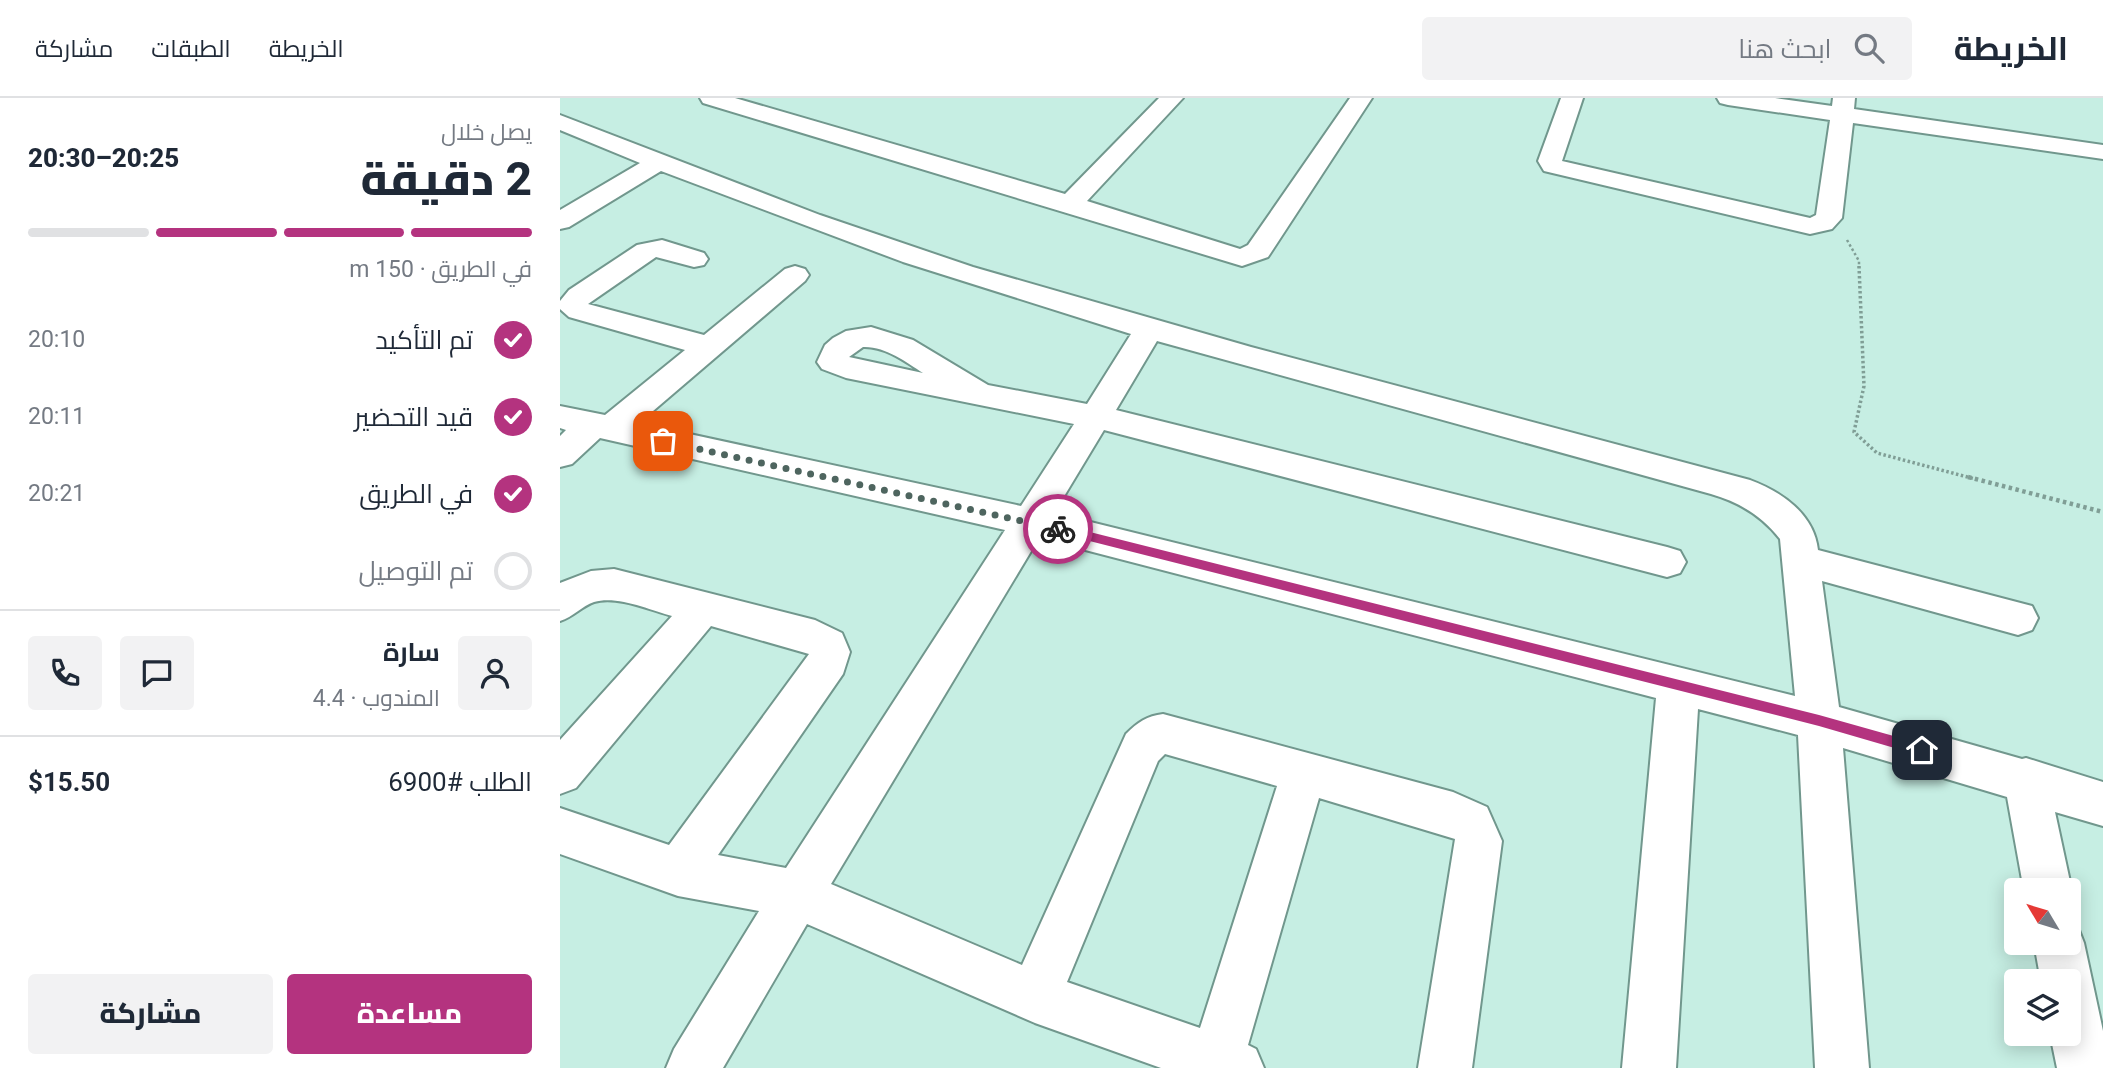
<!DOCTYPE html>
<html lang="ar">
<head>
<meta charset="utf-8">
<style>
	body { margin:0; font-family:Roboto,Cairo,sans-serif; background:#f2f2f3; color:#1f2937; direction:rtl; height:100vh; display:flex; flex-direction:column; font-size:26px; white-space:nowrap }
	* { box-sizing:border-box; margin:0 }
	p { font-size:23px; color:#747a83 }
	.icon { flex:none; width:38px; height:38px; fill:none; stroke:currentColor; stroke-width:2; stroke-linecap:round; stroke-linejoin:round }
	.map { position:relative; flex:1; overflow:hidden; direction:ltr }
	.details { display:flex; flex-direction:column; background:#fff; width:560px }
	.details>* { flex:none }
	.needle { width:46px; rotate:308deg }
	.controls { position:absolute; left:1444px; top:780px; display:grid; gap:14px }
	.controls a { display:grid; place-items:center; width:77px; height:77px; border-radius:7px; background:#fff; box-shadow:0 4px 18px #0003; font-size:35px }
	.pin { position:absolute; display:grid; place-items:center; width:60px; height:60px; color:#fff; margin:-30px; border-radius:14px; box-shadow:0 4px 10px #0006 }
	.courier { position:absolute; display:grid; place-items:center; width:70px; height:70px; margin:-35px; border:5px solid #b4337f; border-radius:50%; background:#fff; color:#222; box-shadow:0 2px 9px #0007 }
	.overview em { font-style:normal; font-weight:800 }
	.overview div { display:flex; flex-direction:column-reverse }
	.overview { display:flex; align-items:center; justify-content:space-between; height:119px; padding:0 28px }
	h1 { font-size:46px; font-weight:800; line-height:52px }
	.bar { display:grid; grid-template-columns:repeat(4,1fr); gap:10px 7px; align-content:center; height:84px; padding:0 28px }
	.bar i { height:9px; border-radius:5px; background:#e0e1e3 }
	.bar .on { background:#b4337f }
	.bar p { grid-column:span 4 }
	.line { display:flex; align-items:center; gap:18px; padding:0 28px; border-top:2px solid #e0e1e3 }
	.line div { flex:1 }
	.round { display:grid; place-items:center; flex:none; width:74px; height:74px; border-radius:7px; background:#f2f2f3 }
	ol { padding:0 28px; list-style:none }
	li { display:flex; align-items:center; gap:21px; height:77px }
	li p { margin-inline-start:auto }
	li .icon { padding:7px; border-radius:50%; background:#b4337f; color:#fff; stroke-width:4 }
	li:last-child { color:#747a83 }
	li i { width:38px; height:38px; border:4px solid #e0e1e3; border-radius:50% }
	.primary-button { display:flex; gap:14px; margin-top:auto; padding:14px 28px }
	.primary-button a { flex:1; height:80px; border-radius:7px; background:#b4337f; color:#fff; font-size:28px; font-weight:800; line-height:80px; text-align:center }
	.primary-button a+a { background:#f2f2f3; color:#1f2937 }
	header { display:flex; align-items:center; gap:42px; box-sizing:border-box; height:98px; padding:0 35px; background:#fff; border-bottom:2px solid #e0e1e3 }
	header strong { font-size:33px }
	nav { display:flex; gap:38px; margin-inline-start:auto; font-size:24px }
	.search { width:490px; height:63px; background:#f2f2f3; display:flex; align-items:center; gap:18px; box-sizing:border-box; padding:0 24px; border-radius:7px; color:#747a83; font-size:26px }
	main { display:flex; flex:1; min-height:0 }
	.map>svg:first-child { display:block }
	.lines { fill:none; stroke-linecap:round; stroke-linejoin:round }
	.minor-casing { stroke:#71978d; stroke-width:4 }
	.path-far2 { stroke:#809e96; stroke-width:2.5; stroke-dasharray:2.5 2.5; stroke-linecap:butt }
	.path-far1 { stroke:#809e96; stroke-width:3.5; stroke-dasharray:2.5 2.5; stroke-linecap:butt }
	.path { stroke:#809e96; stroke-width:4.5; stroke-dasharray:3.5 3.5; stroke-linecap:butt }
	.minor { fill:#fff; fill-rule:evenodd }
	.route { fill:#b4337f }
	.done { stroke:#4e655f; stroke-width:7; stroke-dasharray:0 12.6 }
</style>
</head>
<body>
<header>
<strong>الخريطة</strong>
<div class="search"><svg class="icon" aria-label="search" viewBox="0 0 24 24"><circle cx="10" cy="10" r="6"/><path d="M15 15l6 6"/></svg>ابحث هنا</div>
<nav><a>الخريطة</a><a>الطبقات</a><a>مشاركة</a></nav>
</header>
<main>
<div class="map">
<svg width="1543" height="970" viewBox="0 0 1543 970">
	<rect width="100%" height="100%" fill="#c6eee3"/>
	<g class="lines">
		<defs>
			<path id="minor" d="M140,0H175L505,96L599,0H623L527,103L680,151L688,147L790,0H812L708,159L682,168L143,5Z
				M1001,0H1023L1002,63L1250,120L1256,117L1270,22L1168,7L1160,5L1157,0H1215L1272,8L1273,0H1295L1294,11L1543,47V61L1293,25L1282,120L1272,131L1250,136L984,73L978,63Z
				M0,17L260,117L413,169L691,249L1190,382C1222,394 1254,416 1258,452L1472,508L1478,520L1472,532L1458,537L1262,483L1279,609L1462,661L1466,660L1543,684V728L1495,714L1512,793L1508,802V793H1464L1447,699L1283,650L1309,970H1255L1238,637L1138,611L1116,970H1062L1096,600L479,440L271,786L462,867L566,636C578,624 587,618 603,616L893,694L927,709L942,743L912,970H858L895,741L759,700L688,947L696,951L704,970H601L475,925L247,826L163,970H106L114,951L199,813L118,798L0,756V710L109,747L249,556L151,528L16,690L0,696V642L112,518C90,512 57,497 34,504C22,508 13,519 0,523V485L31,473L54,471L255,522L282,535L290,554L283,576L158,757L226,770L445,432L40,340L12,366L0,369V338L6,332L0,330V308L45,317L125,252L9,219L0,211V203L9,192L77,147L102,142L144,155L148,161L144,167L134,169L96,159L28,206L144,237L225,171L235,168L245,171L249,177L245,183L79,325L461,408L514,326L286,280L262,271L257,264L265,247L273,240L286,233L311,229L353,242L428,287L527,306L571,236L343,164L101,73L9,129L0,131V112L80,65L0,32ZM597,243L1151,396C1179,404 1202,418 1220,441L1235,598L494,415L544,332L1107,479L1120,475L1126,464L1120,453L1107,449L556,312ZM303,249C325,248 346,264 363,275L289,259ZM605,656L717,688L640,930L507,884L598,663Z
				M1508,824L1517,827L1524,845L1543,933V970H1497L1490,936H1508V884H1481L1474,845H1508Z"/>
		</defs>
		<use href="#minor" class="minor-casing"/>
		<path class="path-far2" d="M1287,142L1299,163V170"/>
		<path class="path-far1" d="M1299,168L1304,288L1294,334L1317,355L1415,381"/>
		<path class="path" d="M1408,379L1543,414"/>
		<use href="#minor" class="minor"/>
	</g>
	<path class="route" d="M498,426L1259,617L1362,646L1369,652L1362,658L1259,628L494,434L493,431Z"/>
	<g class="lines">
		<path class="done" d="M103,343L498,431"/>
	</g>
</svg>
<div class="controls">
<a><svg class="needle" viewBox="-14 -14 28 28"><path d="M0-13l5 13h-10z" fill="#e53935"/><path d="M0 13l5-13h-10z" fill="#747a83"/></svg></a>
<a><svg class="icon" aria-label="layers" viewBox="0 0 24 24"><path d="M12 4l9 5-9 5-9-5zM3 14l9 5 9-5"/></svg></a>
</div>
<div class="pin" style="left:103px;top:343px;background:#ea580c"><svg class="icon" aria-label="bag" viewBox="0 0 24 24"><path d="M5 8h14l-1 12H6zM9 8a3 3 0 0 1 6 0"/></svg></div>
<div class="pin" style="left:1362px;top:652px;background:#1f2937"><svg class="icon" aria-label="home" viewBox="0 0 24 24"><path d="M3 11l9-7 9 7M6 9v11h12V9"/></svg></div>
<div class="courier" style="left:498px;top:431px"><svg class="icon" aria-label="bike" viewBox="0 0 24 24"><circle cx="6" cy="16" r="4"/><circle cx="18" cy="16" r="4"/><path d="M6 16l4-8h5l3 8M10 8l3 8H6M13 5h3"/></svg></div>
</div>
<section class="details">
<div class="overview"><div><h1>2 دقيقة</h1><p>يصل خلال</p></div><em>20:25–20:30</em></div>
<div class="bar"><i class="on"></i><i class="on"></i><i class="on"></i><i></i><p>في الطريق · 150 m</p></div>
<ol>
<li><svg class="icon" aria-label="check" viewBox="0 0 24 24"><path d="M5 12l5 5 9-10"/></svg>تم التأكيد<p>20:10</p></li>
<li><svg class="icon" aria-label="check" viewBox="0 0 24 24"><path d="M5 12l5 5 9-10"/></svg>قيد التحضير<p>20:11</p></li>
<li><svg class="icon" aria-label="check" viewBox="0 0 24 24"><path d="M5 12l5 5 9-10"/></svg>في الطريق<p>20:21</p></li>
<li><i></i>تم التوصيل</li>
</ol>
<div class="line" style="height:126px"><a class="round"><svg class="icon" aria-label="person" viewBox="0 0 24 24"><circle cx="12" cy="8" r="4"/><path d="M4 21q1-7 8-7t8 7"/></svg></a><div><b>سارة</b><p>المندوب · 4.4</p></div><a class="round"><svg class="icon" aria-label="chat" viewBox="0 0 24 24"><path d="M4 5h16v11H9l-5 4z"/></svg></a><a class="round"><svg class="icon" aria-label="phone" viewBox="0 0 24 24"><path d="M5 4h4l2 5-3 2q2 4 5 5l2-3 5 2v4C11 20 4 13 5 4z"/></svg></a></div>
<div class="line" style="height:91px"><div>الطلب #6900</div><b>$15.50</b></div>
<div class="primary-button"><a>مساعدة</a><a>مشاركة</a></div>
</section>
</main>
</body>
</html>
